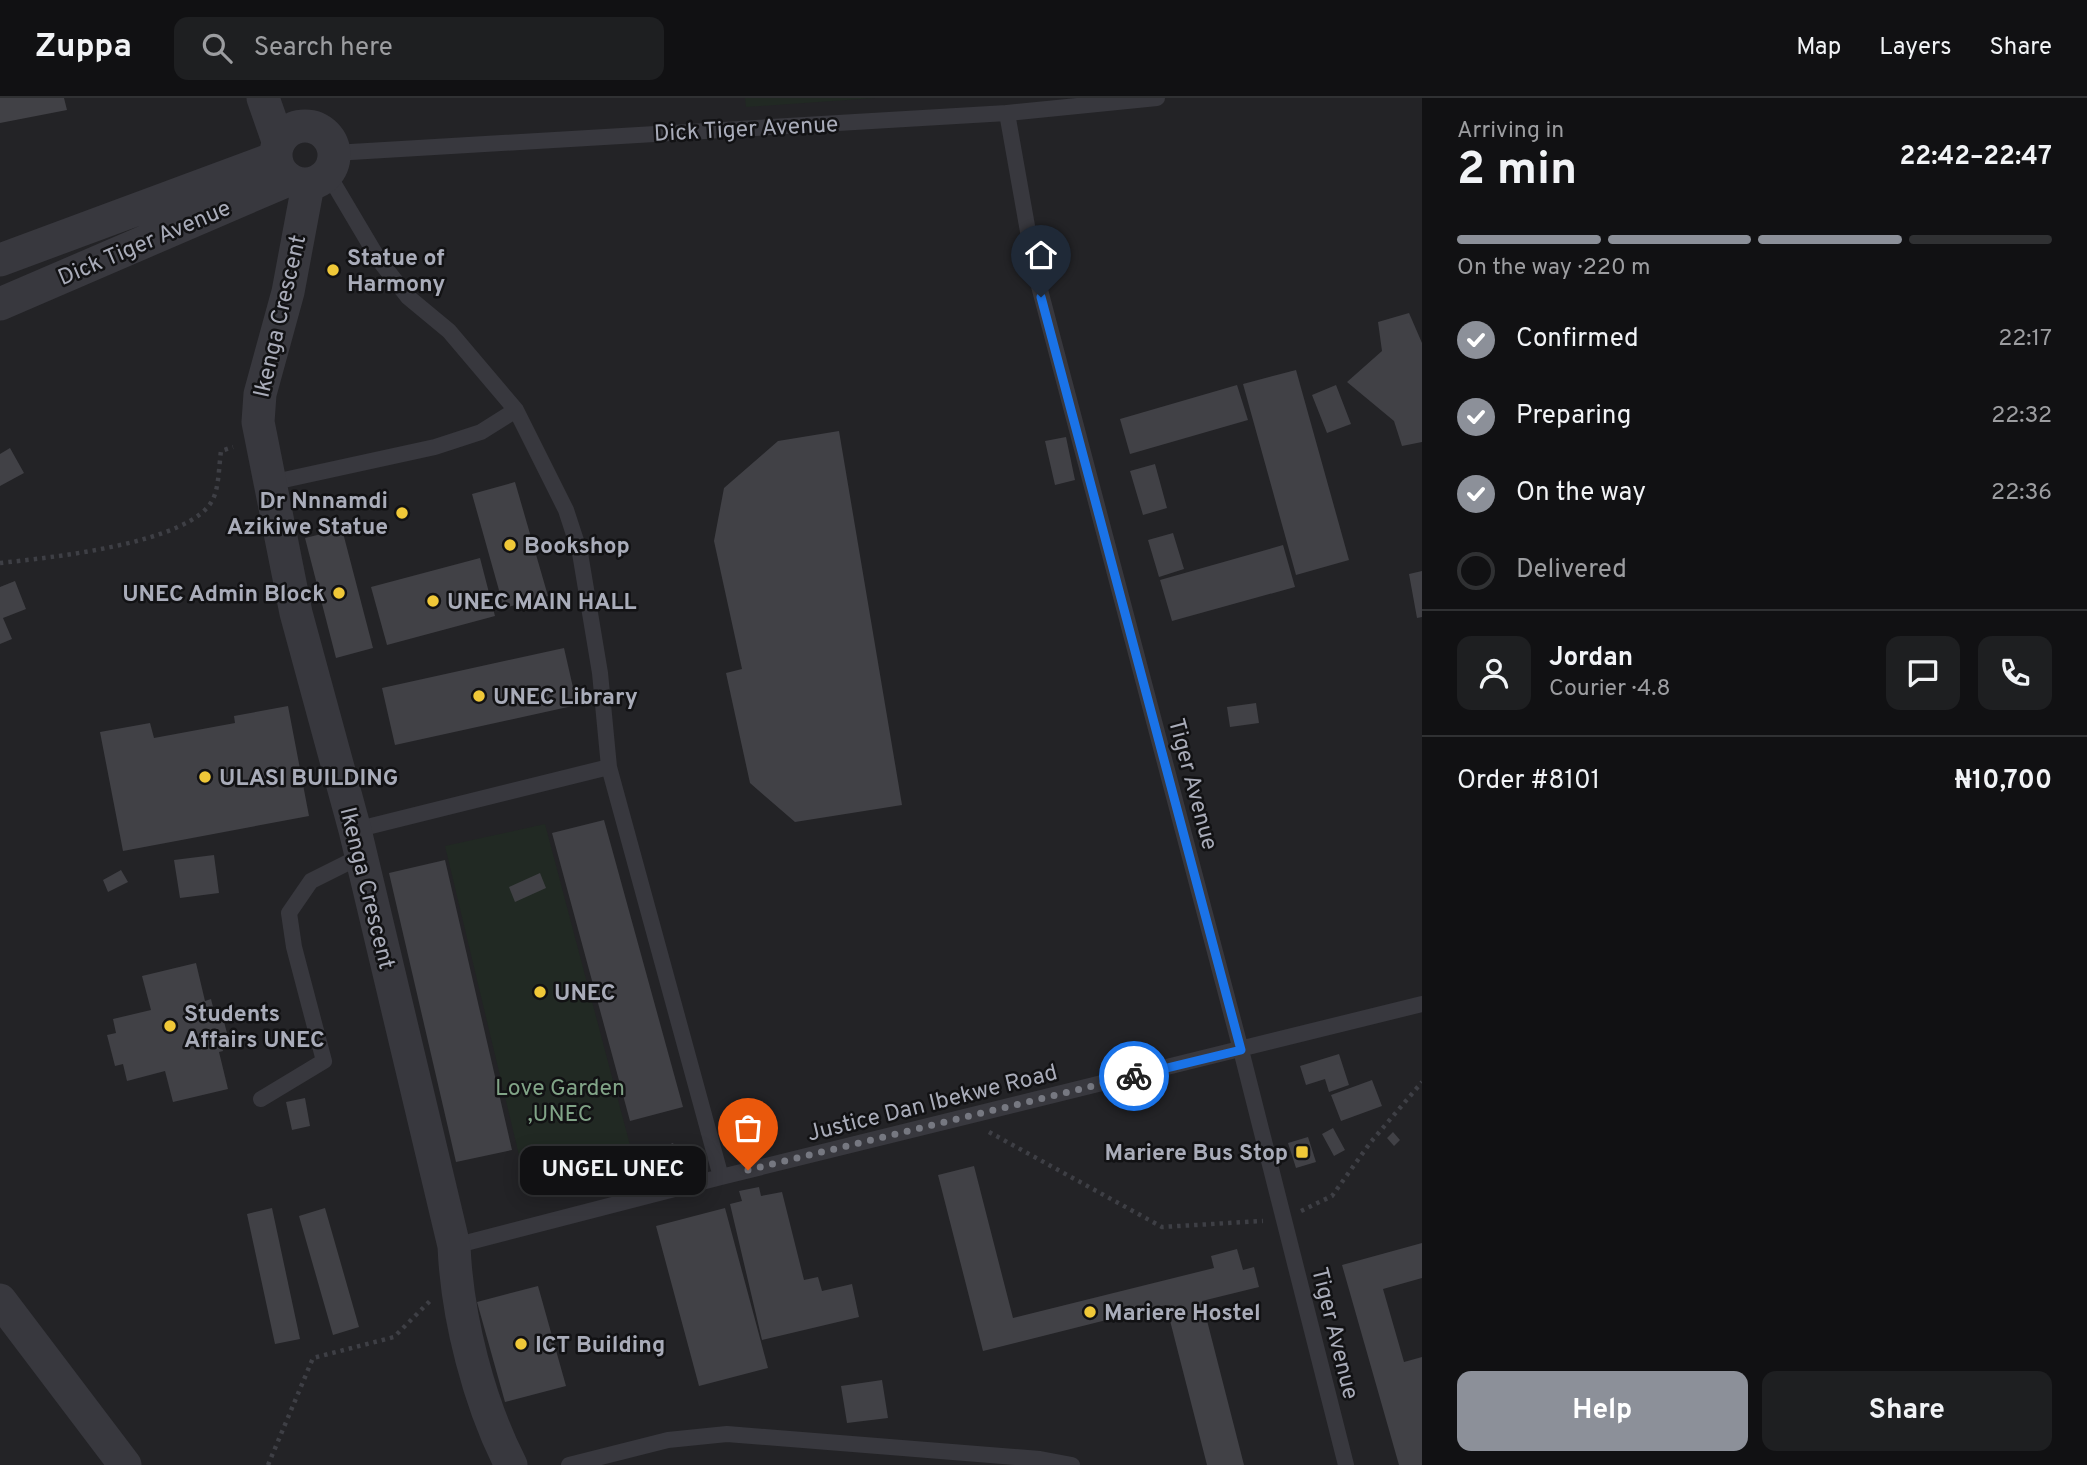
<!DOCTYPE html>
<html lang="en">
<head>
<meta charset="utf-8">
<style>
	body { margin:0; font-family:Overpass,sans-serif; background:#1e1f21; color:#f1f3f6; height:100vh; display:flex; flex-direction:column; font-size:26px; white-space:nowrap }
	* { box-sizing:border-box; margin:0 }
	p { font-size:23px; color:#9c9da0 }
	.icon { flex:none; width:38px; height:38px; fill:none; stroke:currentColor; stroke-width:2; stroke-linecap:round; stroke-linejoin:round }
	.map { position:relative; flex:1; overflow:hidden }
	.side { display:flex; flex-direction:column; background:#111113; width:665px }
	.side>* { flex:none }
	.pin { position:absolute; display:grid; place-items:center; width:60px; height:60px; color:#fff; margin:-72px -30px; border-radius:50% 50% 50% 0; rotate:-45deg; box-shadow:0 0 7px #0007 }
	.pin .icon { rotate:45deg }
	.courier { position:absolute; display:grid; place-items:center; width:70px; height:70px; margin:-35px; border:5px solid #1a73e8; border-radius:50%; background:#fff; color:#222; box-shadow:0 2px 9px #0007 }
	.bubble { position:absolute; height:49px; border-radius:14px; background:#111113; box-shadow:0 4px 18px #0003,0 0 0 2px #303133; font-size:23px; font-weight:700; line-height:49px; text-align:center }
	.summary em { font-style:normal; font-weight:700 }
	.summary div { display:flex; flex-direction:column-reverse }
	.summary { display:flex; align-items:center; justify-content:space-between; height:119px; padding:0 35px }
	h1 { font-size:46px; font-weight:700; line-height:52px }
	.bar { display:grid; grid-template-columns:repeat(4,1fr); gap:10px 7px; align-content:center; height:84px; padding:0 35px }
	.bar i { height:9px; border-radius:5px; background:#303133 }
	.bar .selected { background:#8c9099 }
	.bar p { grid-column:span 4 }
	.line { display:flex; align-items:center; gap:18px; padding:0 35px; border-top:2px solid #303133 }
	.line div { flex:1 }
	.round { display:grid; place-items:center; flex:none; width:74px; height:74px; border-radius:14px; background:#1e1f21 }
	ol { padding:0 35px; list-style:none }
	li { display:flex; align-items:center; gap:21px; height:77px }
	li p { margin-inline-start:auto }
	li .icon { padding:7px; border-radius:50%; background:#8c9099; color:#fff; stroke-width:4 }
	li:last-child { color:#9c9da0 }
	li i { width:38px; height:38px; border:4px solid #303133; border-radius:50% }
	.primary-button { display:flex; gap:14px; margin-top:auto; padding:14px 35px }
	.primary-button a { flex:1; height:80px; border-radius:14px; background:#8c9099; color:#fff; font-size:28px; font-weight:700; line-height:80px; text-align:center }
	.primary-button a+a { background:#1e1f21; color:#f1f3f6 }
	header { display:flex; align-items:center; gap:42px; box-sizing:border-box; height:98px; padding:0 35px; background:#111113; border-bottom:2px solid #303133 }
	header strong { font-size:33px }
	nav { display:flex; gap:38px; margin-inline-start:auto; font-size:24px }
	.search { width:490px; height:63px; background:#1e1f21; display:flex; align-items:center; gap:18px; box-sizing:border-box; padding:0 24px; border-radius:14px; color:#9c9da0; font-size:26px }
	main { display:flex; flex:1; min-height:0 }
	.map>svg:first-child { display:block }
	.built { fill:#232326 }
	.green { fill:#212923 }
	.building { fill:#414146 }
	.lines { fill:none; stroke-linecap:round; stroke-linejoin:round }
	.path { stroke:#3e3f45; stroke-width:4.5; stroke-dasharray:3.5 5; stroke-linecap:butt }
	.lane { stroke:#38383e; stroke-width:16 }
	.street { stroke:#38383e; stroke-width:33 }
	.done { stroke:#767881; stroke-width:7; stroke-dasharray:0 12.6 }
	.route { stroke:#1a73e8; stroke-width:9 }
	.poi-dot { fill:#f0c838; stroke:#121214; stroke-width:2.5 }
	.labels { text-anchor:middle; stroke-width:5; stroke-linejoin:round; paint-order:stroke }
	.street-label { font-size:23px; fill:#a9acb9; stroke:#121214 }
	.poi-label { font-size:23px; font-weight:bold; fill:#a9acb9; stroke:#121214; text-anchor:start }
	.park-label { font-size:23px; fill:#81a487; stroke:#121214 }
</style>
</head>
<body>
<header>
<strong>Zuppa</strong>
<div class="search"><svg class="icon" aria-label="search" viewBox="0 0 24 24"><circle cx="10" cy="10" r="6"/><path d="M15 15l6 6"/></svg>Search here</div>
<nav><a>Map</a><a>Layers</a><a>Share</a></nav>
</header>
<main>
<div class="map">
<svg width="1422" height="1367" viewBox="0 0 1422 1367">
	<rect width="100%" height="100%" fill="#171719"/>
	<path class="built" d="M0,0H1422V1367H0Z"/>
	<path class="green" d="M745,0H875L746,9Z
		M545,726L630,1047L523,1074L445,748Z"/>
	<path class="building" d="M0,0H64L67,12L0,25Z
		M1409,215L1422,245V344L1402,348L1394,323L1347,284L1382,253L1378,224Z
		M1296,272L1349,462L1296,477L1243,286Z
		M1237,287L1248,322L1130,356L1120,321Z
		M1336,287L1351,326L1327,335L1312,297Z
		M839,333L902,707L795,724L750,685L726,575L742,571L714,443L724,390L778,343Z
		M1066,339L1075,382L1055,387L1045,343Z
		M10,350L24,375L0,388V356Z
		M1155,366L1167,410L1143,417L1130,373Z
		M515,384L548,498L504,510L472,396Z
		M342,431L373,550L336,560L305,440Z
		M1173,435L1184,471L1159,479L1148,442Z
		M1283,447L1295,489L1172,523L1160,482Z
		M480,460L495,518L387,547L371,489Z
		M1422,473V519L1417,520L1409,476Z
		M15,483L26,511L3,520L12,541L0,546V489Z
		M564,550L577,607L395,647L382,590Z
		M1256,605L1259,625L1230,629L1227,609Z
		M288,608L309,718L123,753L100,634L150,625L154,640L235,625L234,618Z
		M604,722L683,1009L630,1023L552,735Z
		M214,757L219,795L180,800L174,762Z
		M445,762L512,1052L456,1064L389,775Z
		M121,772L128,784L108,794L103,782Z
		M540,775L546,790L515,804L509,789Z
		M196,865L205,903L211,901L214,913L221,912L228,939L221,941L223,953L219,954L228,991L173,1004L165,973L127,983L123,966L115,968L107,937L116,935L113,921L151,912L142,878Z
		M1339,956L1349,987L1329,994L1325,981L1306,987L1300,968Z
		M1372,982L1382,1008L1341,1023L1331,997Z
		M305,1000L310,1028L292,1032L286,1004Z
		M1333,1030L1345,1052L1334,1058L1322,1036Z
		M1393,1034L1400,1042L1394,1048L1387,1040Z
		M1308,1039L1316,1064L1296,1070L1288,1045Z
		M673,1045L680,1061L659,1070L652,1054Z
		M974,1068L1013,1220L1214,1170L1211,1158L1237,1151L1243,1172L1254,1169L1259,1189L1202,1203L1244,1367H1207L1166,1207L983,1253L938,1077Z
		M759,1089L761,1098L782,1094L804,1182L818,1179L822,1193L852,1186L859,1219L762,1242L730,1106L742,1103L739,1093Z
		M272,1110L300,1241L275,1246L247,1116Z
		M325,1110L359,1229L333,1237L299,1118Z
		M725,1110L768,1270L699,1288L656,1128Z
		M1422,1145V1180L1383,1191L1404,1264L1422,1259V1367H1399L1342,1167Z
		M538,1188L566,1288L505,1304L477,1204Z
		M882,1282L888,1320L847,1325L841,1288Z"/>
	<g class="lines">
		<path class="path" d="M0,465C46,460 192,446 213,401C219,389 219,367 221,353L233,349
			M989,1034L1162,1129L1263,1123
			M1301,1113L1332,1098L1370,1045L1422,984
			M268,1367L313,1260L394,1239L430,1203"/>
		<path class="lane" d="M1007,15L1035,173L1241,952L1346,1367
			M334,55L1007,15L1157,0
			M328,76L379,162L408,199L449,233L516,312L566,412L580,455L600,575L609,669L721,1079
			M270,385L435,349L481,334L516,312
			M355,732L609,669
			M261,1001L324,963L294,849L289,815L311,783L361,758
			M454,1148L721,1079L1422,906
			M569,1367L668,1342L727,1336L1040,1361L1072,1367"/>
		<path class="street" d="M263,0L278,43
			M276 57a29 29 0 1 1 58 0a29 29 0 1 1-58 0Z
			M308,87L288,194L260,296L258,324L296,515L355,732L454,1148C457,1219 479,1305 511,1367
			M0,162L275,60
			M0,206L288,82
			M0,1202L125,1367"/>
	</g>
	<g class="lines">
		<path class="done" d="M748,1072L1134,978"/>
		<path class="route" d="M1041,199L1241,952L1134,978"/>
	</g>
	<g class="poi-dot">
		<circle cx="333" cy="172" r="7"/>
		<circle cx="402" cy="415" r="7"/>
		<circle cx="510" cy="447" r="7"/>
		<circle cx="339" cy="495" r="7"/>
		<circle cx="433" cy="503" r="7"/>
		<circle cx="479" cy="598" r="7"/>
		<circle cx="205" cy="679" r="7"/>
		<circle cx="540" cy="894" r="7"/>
		<circle cx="170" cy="928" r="7"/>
		<rect x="1295" y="1047" width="14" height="14" rx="3.5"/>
		<circle cx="1090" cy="1214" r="7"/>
		<circle cx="521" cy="1246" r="7"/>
	</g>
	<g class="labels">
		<g class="street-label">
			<text transform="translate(746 30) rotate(-3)" y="8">Dick Tiger Avenue</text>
			<text transform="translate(144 144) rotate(-23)" y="8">Dick Tiger Avenue</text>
			<text transform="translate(279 218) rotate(-77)" y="8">Ikenga Crescent</text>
			<text transform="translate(1194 686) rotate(75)" y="8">Tiger Avenue</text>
			<text transform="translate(368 790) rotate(76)" y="8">Ikenga Crescent</text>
			<text transform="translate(932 1004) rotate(-14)" y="8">Justice Dan Ibekwe Road</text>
			<text transform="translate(1336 1235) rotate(76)" y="8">Tiger Avenue</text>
		</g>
		<g class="poi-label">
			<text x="347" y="167">Statue of<tspan x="347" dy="26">Harmony</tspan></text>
			<text x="388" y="410" text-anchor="end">Dr Nnnamdi<tspan x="388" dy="26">Azikiwe Statue</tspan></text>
			<text x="524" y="455">Bookshop</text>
			<text x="325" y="503" text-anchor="end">UNEC Admin Block</text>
			<text x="447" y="511">UNEC MAIN HALL</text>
			<text x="493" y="606">UNEC Library</text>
			<text x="219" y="687">ULASI BUILDING</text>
			<text x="554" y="902">UNEC</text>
			<text x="184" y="923">Students<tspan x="184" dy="26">Affairs UNEC</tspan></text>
			<text x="1288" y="1062" text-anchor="end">Mariere Bus Stop</text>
			<text x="1104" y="1222">Mariere Hostel</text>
			<text x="535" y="1254">ICT Building</text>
		</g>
		<g class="park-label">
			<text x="560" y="997">Love Garden<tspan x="560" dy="26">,UNEC</tspan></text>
		</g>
	</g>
</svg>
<div class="pin" style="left:748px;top:1072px;background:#ea580c"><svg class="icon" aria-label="bag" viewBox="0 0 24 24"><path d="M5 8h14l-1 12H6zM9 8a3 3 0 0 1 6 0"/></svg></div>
<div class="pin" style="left:1041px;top:199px;background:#1f2937"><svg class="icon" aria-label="home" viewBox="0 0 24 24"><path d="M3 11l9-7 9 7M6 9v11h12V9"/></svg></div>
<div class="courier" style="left:1134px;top:978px"><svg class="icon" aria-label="bike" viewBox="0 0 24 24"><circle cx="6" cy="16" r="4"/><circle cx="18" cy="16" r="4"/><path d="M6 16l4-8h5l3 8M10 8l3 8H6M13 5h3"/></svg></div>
<div class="bubble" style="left:520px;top:1048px;width:186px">UNGEL UNEC</div>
</div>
<section class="side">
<div class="summary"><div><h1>2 min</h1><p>Arriving in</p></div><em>22:42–22:47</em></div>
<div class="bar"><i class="selected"></i><i class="selected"></i><i class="selected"></i><i></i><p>On the way · 220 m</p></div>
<ol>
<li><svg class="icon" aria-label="check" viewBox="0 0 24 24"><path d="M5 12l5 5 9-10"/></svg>Confirmed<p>22:17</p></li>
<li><svg class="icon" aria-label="check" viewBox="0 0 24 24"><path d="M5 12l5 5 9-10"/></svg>Preparing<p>22:32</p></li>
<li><svg class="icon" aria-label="check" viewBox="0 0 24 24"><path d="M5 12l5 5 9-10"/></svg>On the way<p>22:36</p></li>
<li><i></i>Delivered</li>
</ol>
<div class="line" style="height:126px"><a class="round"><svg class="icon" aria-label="person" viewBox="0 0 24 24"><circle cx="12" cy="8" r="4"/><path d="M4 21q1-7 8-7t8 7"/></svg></a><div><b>Jordan</b><p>Courier · 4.8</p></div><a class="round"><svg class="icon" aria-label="chat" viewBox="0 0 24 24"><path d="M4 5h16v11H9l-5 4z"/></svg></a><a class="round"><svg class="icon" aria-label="phone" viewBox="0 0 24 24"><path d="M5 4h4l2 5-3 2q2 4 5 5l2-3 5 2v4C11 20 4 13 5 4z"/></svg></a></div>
<div class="line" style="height:91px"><div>Order #8101</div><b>₦10,700</b></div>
<div class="primary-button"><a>Help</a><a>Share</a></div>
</section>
</main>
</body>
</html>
